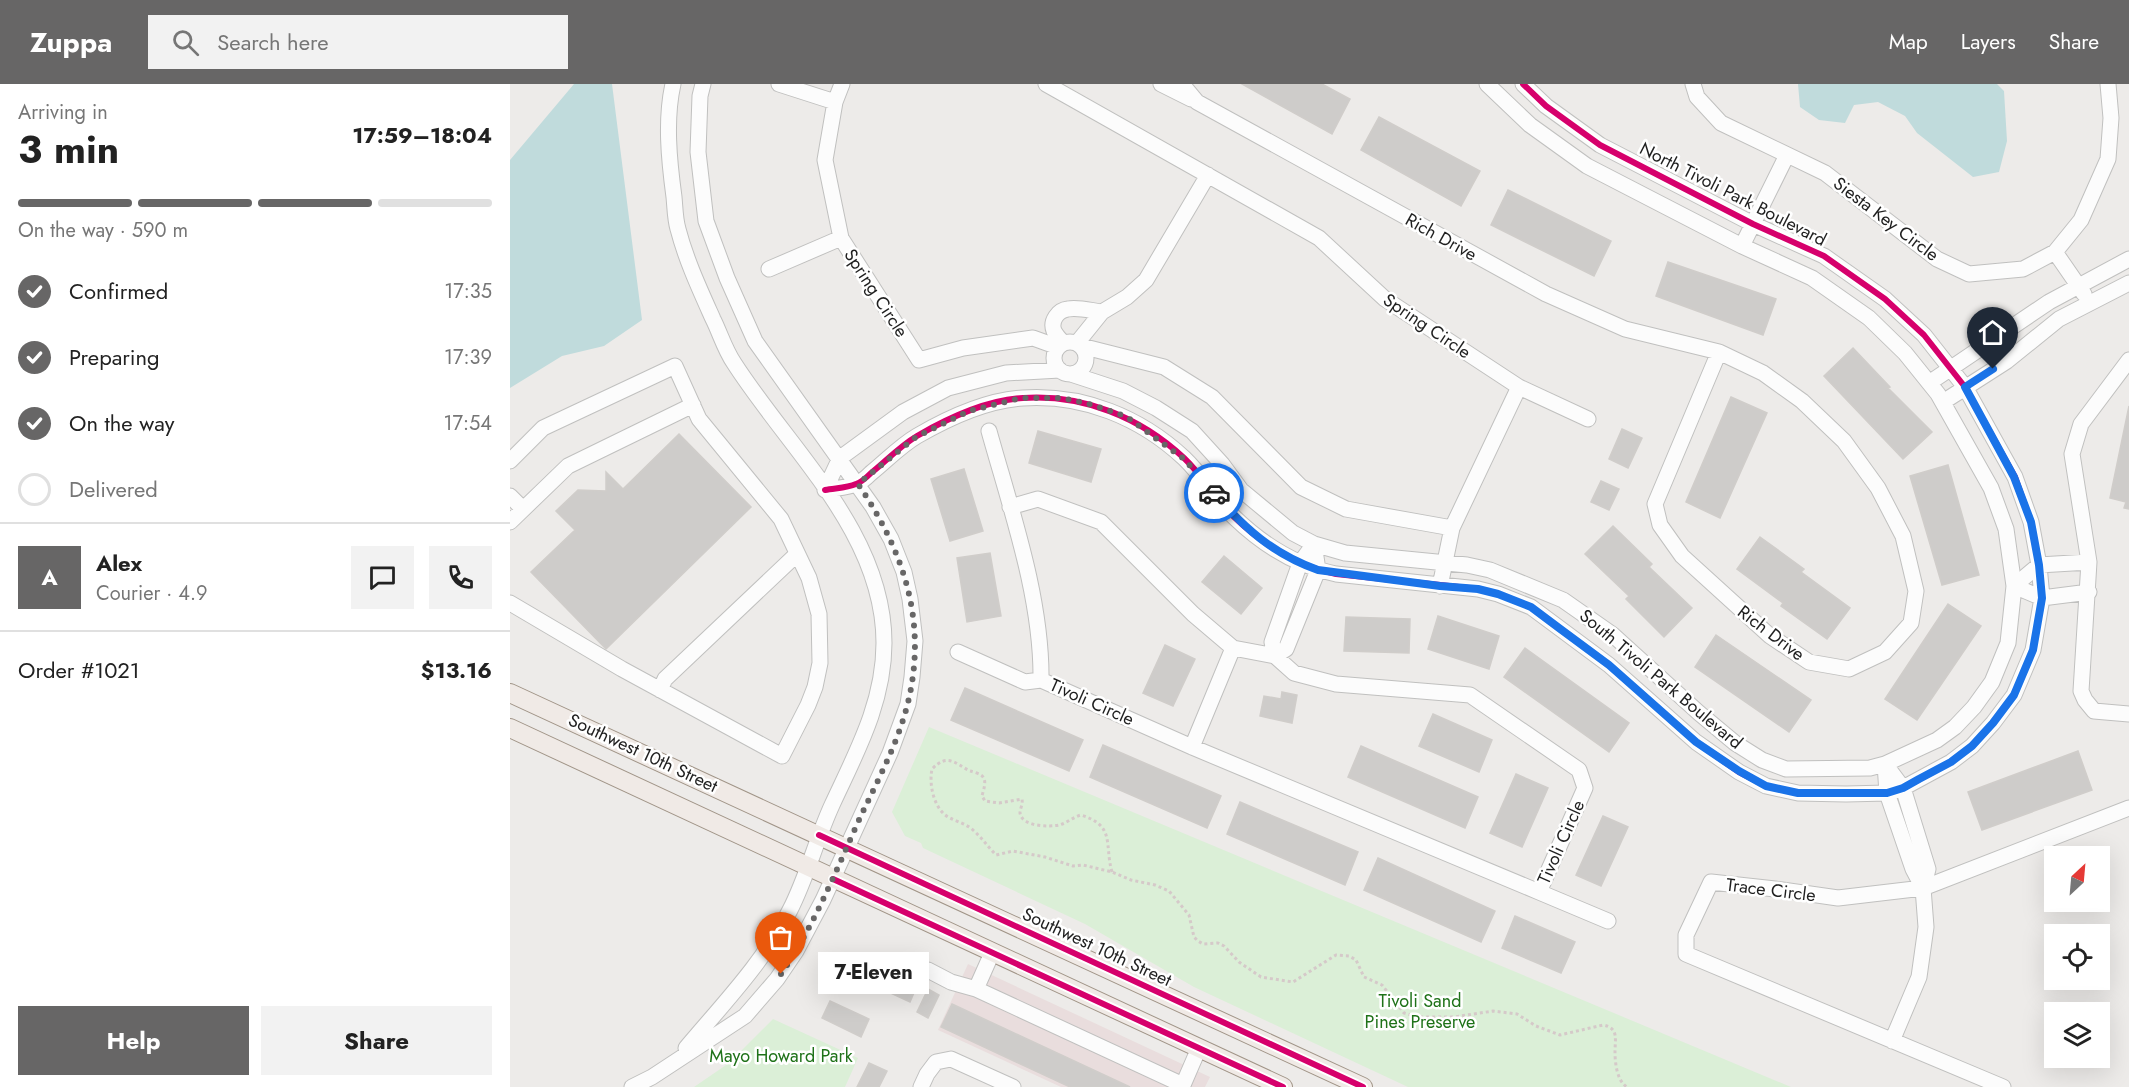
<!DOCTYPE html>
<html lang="en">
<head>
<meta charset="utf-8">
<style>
	body { margin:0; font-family:Jost,sans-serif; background:#f2f2f2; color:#222; height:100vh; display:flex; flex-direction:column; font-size:22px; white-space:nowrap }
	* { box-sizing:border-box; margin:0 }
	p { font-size:20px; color:#767676 }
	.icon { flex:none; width:33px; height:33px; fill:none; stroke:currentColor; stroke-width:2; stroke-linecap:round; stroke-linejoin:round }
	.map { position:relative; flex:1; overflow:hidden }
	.details { display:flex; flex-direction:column; background:#fff; width:510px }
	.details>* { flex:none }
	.needle { width:39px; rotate:26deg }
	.tools { position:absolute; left:1534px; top:762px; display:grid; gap:12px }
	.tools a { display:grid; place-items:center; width:66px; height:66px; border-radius:0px; background:#fff; box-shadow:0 6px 24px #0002; font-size:30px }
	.pin { position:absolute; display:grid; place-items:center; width:51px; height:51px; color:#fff; margin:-62px -26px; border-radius:50% 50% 50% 0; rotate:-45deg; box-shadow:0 0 6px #0007 }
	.pin .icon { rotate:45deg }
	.courier { position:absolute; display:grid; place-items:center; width:60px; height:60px; margin:-30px; border:4px solid #1a73e8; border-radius:50%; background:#fff; color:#222; box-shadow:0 2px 8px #0007 }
	.bubble { position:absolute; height:42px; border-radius:0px; background:#fff; box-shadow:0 6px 24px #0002; font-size:20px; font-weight:700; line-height:42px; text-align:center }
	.summary em { font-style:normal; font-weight:700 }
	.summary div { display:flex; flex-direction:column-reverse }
	.summary { display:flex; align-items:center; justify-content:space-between; height:102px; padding:0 18px }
	h1 { font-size:39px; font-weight:700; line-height:45px }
	.bar { display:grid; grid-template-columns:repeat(4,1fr); gap:9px 6px; align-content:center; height:72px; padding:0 18px }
	.bar i { height:8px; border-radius:4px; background:#e0e0e0 }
	.bar .active { background:#676666 }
	.bar p { grid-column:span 4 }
	.line { display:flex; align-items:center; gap:15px; padding:0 18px; border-top:2px solid #e0e0e0 }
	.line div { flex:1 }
	.round { display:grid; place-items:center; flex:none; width:63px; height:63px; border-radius:0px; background:#f2f2f2 }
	ol { padding:0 18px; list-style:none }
	li { display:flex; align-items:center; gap:18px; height:66px }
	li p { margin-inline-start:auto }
	li .icon { padding:6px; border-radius:50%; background:#676666; color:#fff; stroke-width:4 }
	li:last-child { color:#767676 }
	li i { width:33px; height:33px; border:3px solid #e0e0e0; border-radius:50% }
	.button { display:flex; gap:12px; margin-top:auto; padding:12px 18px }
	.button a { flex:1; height:69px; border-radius:0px; background:#676666; color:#fff; font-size:24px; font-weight:700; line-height:69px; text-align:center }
	.button a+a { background:#f2f2f2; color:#222 }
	header { display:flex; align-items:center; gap:36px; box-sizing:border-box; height:84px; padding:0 30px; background:#676666; color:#fff }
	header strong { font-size:28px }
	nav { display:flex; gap:33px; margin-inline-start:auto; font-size:21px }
	.search { width:420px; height:54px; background:#f2f2f2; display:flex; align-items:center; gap:15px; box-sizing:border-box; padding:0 21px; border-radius:0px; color:#767676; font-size:22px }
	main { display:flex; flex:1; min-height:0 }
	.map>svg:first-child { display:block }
	.commercial { fill:#e9dddd }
	.park { fill:#dbefd7 }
	.water { fill:#c0dbdc }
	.building { fill:#ceccca; stroke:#d0cdca; stroke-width:1.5 }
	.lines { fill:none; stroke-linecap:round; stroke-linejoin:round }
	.minor-casing { stroke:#c0c0bf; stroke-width:17 }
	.major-casing { stroke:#a19588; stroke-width:20 }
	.path { stroke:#d5c9c9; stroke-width:3; stroke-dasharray:3 3; stroke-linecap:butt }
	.minor { stroke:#fcfcfc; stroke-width:15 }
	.major { stroke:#f0eae6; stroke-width:18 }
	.cycleway-casing { stroke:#fff; stroke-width:10 }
	.cycleway { stroke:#d6006c; stroke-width:6 }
	.done { stroke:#676666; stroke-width:6; stroke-dasharray:0 10.8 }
	.route { stroke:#1a73e8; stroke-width:8 }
	.labels { text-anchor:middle; stroke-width:5; stroke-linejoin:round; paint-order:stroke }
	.street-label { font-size:18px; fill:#1f1f1f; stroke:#fff }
	.park-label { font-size:18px; fill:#1f7219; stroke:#fff }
</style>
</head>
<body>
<header>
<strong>Zuppa</strong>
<div class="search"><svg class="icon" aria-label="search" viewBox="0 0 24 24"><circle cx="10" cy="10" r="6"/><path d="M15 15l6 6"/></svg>Search here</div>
<nav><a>Map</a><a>Layers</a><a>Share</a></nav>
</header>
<main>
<section class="details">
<div class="summary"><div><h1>3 min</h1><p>Arriving in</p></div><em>17:59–18:04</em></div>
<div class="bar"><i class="active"></i><i class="active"></i><i class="active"></i><i></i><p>On the way · 590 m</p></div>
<ol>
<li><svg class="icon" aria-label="check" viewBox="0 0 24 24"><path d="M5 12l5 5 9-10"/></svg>Confirmed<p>17:35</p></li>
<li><svg class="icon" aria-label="check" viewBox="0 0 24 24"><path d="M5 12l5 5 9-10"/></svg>Preparing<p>17:39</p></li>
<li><svg class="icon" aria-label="check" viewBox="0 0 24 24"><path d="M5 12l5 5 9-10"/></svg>On the way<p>17:54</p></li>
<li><i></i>Delivered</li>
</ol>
<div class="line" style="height:108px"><b class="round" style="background:#676666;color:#fff">A</b><div><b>Alex</b><p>Courier · 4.9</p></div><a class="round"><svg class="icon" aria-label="chat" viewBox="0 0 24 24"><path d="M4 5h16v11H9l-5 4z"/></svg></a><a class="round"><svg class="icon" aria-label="phone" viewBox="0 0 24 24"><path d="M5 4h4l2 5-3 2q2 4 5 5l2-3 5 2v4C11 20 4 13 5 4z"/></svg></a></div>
<div class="line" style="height:78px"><div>Order #1021</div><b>$13.16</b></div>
<div class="button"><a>Help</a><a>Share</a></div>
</section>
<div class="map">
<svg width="1619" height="1003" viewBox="0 0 1619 1003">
	<rect width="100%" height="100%" fill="#edebe9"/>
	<path class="commercial" d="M458,880L700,993L695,1003H551L428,946Z"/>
	<path class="park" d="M419,643L1281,1003H898L684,903L575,840L413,764L411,759L395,752L382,728Z
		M263,935L348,974L335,1003H184L219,979Z"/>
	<path class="water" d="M64,0H102L132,236L94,262L52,272L0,304V76Z
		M1288,0H1487L1494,7L1497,57L1489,88L1463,93L1407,49L1395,32L1368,18L1344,21L1335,39L1309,36L1290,23Z"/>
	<path class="building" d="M732,0H812L840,15L822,50Z
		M869,33L970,87L951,122L851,66Z
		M998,106L1101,157L1084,192L981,141Z
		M1158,178L1266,215L1253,251L1146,212Z
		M1343,264L1380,303L1378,304L1422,348L1393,375L1314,292Z
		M1221,313L1257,329L1210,434L1176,418Z
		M1619,322V425L1614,424L1616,418L1600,414Z
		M1112,345L1132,354L1118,384L1099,375Z
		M528,347L591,365L581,398L519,379Z
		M169,350L241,423L96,565L21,488L65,446L46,427L68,406L96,407V388L113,405Z
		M1438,381L1469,491L1432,501L1400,392Z
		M454,385L473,447L440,457L421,395Z
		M1091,397L1109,405L1099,426L1081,418Z
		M1103,442L1142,480L1139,483L1182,524L1154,553L1116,515L1119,512L1075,470Z
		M1250,453L1294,485L1291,488L1340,524L1317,555L1271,522L1273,519L1227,485Z
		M480,469L491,532L457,538L447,474Z
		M714,472L752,504L731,530L692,498Z
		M1438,520L1471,542L1407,636L1375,615Z
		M928,532L989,552L979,585L918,565Z
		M836,533L900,535L899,569L834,567Z
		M1206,551L1301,616L1279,648L1185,583Z
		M655,561L685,575L663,622L633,609Z
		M1015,564L1119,639L1099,668L994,593Z
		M455,604L573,656L559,687L441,636Z
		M772,608L787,611L782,639L750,632L754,612L771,615Z
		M923,630L982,656L969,688L909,662Z
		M593,661L711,712L697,744L580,693Z
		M851,662L968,713L955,744L838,693Z
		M1568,667L1582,706L1472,746L1458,708Z
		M1006,690L1038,704L1012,763L980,749Z
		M730,718L848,768L835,801L717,750Z
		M1093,732L1118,743L1091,802L1066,791Z
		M868,774L985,827L971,858L854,806Z
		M1005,832L1065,858L1051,889L992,864Z
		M342,874L406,904L400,918L335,888Z
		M418,905L429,911L418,934L407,928Z
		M320,917L359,935L351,953L312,934Z
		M442,920L620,1003H560L431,943Z
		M359,979L377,987L369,1003H347Z"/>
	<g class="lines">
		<defs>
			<path id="minor" d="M163,0C155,36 159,76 164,113C165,123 165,135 168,145C176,176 190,206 203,235C210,249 215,266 224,279C279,365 374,449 374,559C374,619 346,669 322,721C306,756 297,793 280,826C254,878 213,920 176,964
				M269,0L325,18
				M332,0L325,18L315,76L331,154L409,276L453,264L523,254L548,263
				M536,0L809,154L875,215L1009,303L942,444L836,425L791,403L702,313L654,283L571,262
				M651,0L681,15
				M672,0L687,18L1036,210L1115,245L1209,268
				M1183,0L1187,13L1211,39L1315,89L1427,175L1459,190L1513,185L1545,168L1571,136L1598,75L1601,34L1598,0
				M1232,162L1277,71
				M1545,168L1574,210
				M259,185L331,154
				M544 274a16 16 0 1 1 32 0a16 16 0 1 1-32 0Z
				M553,259C550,255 546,251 544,247C540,237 548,226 558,225C569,223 582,227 592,228
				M567,259L592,228L617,213L636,196L698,91
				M1209,268L1253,289L1292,317L1334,357L1368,404L1393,452L1406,507L1401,539L1375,568L1339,585L1299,578L1260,552L1172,472L1150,441L1145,420Z
				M1619,276L1571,340L1562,370L1579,478L1571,607L1575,616L1584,627L1619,630
				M561,290L613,307L646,324L682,347L712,380L731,406L783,449L804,460L835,469L957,481L980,486L1053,516L1103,551L1189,629L1225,659L1252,676L1276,685L1360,684L1375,680L1427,656L1445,643L1464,623L1482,598L1498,559L1504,502L1496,445L1481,404L1428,310L1395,269L1359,234L1302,194L1232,162L1077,82L1020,41L977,0
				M1419,299L1539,218L1619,175
				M1009,303L1078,335
				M1433,318L1497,277L1549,235L1619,199
				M479,347C501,426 532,514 531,596L682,663L1029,808L1075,704L1069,686L960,611L826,600L784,589L765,572L723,564L683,530L591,438L528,415L500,423
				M0,377L33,344L165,282L189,335L271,435L299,494L309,530L310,579L305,603L298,621L272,672L112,585L0,519
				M315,406C325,404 337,404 346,400C352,398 357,393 361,389C376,377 390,362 407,352C438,334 477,316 513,314C573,310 630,333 674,374C693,392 706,415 724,433C753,461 786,482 826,490L968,505L988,510L1021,523L1099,581L1186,658L1229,688L1256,702L1288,709L1336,710L1377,709L1393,704L1441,678L1462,662L1483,639L1504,611L1523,566L1532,514L1529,481L1521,438L1505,393L1455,303L1414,251L1375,215L1314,172L1243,140L1090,61L1036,22L1013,0
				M315,406L330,374L393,328L438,304L496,289L550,286
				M0,412L13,425
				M0,438L58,382L183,321
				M804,460L808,486L776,565L765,572L762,558L790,479Z
				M930,502L942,444
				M1579,508L1532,514L1504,502L1529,481L1579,478
				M448,568L515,598L531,596
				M150,606L155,595L287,470
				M682,663L723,564
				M1029,808L1098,837
				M482,869L466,905L673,1001L689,964
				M418,886L441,898L466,905
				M1382,957L1409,893L1416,843L1413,804L1418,785L1393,704L1375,680L1377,709L1403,785L1413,804
				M122,1003L142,993L235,932L267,895L286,867L313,816L380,669L398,620L402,593L405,557L400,515L394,488L381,455L363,423L245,257L217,194L196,137L188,68L190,12L193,0
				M411,1003L417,990L426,978L441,975L503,1003
				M1493,1003L1176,870V851L1201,798L1265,805L1328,814L1413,804L1619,724"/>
			<path id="major" d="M0,609L853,1003
				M0,644L773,1003"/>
		</defs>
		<use href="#minor" class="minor-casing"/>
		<use href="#major" class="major-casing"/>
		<path class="path" d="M602,788C594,760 606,742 571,731C563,733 557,739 549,741C540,743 512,743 510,729C510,725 513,720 512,715L489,719L475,717L472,712C473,707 477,698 473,693C471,690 464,688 460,687C444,679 438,669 422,685C419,699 423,720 434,730C442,737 454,738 463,746C472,754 478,763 486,771L503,767L535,773L563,782L573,781L602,788L621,796L645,801L659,807L679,831L684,853L688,857L693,860L708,859L714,862L729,878L751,893L783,898L826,871L839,872L846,876L854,893L872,901L894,929L908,933H944L983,927L1007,930L1026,942L1050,951L1093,941C1109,944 1105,955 1105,968C1105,979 1107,997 1117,1003"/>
		<use href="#minor" class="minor"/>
		<use href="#major" class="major"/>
		<defs>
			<path id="cycleway" d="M315,406C325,404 337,404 346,400C352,398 357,393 361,389C376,377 390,362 407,352C438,334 477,316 513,314C573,310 630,333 674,374C693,392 706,415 724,433C753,461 786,482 826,490L968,505L988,510L1021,523L1099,581L1186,658L1229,688L1256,702L1288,709L1336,710L1377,709L1393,704L1441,678L1462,662L1483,639L1504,611L1523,566L1532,514L1529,481L1521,438L1505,393L1455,303L1414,251L1375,215L1314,172L1243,140L1090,61L1036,22L1013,0
				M309,751L853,1003
				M323,795L773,1003"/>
		</defs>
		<use href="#cycleway" class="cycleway-casing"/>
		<use href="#cycleway" class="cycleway"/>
	</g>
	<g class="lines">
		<path class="done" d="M271,890C304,842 325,789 349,736C363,706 379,676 390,645C422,555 400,476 348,400L406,353L459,327L511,314H552L583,321L617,333L674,375L704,409"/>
		<path class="route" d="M704,409C734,444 763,470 808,486L930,502L968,505L988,510L1021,523L1049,544L1099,581L1186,658L1229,687L1256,702L1288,709H1377L1393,704L1409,695L1441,678L1462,662L1483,639L1504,611L1523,566L1532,514L1529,481L1521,438L1504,393L1455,303L1483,285"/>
	</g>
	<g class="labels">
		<g class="street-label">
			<text transform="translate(1223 110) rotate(27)" y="6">North Tivoli Park Boulevard</text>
			<text transform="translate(1376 135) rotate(37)" y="6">Siesta Key Circle</text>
			<text transform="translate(931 153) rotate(29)" y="6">Rich Drive</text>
			<text transform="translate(366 209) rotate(57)" y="6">Spring Circle</text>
			<text transform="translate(917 242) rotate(34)" y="6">Spring Circle</text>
			<text transform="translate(1261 549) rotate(37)" y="6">Rich Drive</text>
			<text transform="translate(1151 595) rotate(40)" y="6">South Tivoli Park Boulevard</text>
			<text transform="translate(582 618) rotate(24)" y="6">Tivoli Circle</text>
			<text transform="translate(133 669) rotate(25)" y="6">Southwest 10th Street</text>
			<text transform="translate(1051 758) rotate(-66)" y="6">Tivoli Circle</text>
			<text transform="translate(1261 806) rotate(7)" y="6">Trace Circle</text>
			<text transform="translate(587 863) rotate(25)" y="6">Southwest 10th Street</text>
		</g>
		<g class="park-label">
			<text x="910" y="923">Tivoli Sand<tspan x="910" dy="21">Pines Preserve</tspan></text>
			<text x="271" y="978">Mayo Howard Park</text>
		</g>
	</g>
</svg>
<div class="tools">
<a><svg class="needle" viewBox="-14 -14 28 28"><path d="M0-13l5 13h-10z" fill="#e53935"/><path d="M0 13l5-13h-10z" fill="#767676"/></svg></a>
<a><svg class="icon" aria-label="locate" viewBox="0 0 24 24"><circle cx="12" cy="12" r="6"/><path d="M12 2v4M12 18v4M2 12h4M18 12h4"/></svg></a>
<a><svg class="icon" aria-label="layers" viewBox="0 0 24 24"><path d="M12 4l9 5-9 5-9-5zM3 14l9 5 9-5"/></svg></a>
</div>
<div class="pin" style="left:271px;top:890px;background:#ea580c"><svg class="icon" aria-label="bag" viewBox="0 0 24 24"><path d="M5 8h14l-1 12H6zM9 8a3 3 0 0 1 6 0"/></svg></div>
<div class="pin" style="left:1483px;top:285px;background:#1f2937"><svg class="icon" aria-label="home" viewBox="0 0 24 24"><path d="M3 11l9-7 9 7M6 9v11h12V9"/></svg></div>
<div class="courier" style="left:704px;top:409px"><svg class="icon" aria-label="car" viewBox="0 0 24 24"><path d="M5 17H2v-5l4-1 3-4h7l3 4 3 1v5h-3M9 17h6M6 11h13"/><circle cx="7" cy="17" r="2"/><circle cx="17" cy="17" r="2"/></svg></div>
<div class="bubble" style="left:308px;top:868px;width:111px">7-Eleven</div>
</div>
</main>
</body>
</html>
